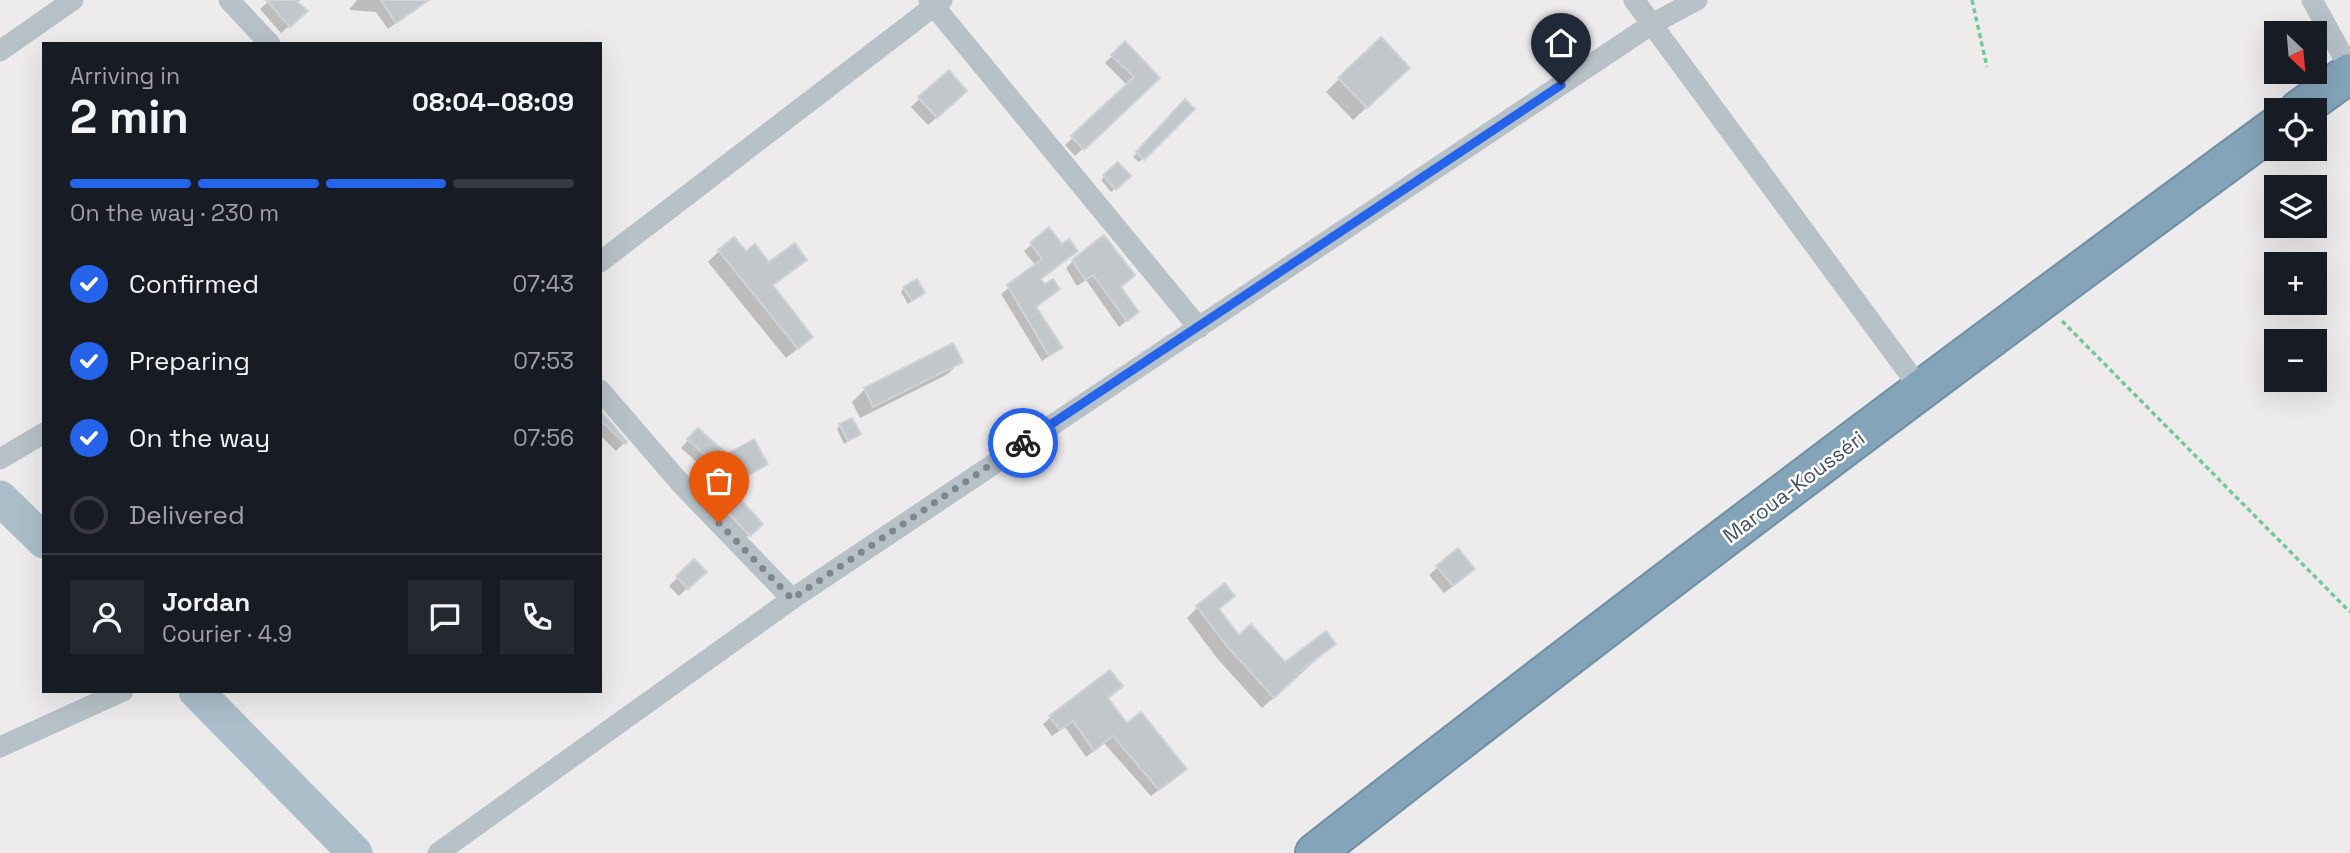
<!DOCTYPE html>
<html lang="en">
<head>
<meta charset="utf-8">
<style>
	body { margin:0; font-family:"Space Grotesk",sans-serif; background:#242831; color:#f1f3f6; height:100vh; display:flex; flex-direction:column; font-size:26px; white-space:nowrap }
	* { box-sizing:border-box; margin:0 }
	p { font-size:23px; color:#9ea1a6 }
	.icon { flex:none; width:38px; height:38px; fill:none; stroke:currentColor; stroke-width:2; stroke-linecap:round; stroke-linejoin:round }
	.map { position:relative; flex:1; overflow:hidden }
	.drawer { position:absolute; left:42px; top:42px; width:560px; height:651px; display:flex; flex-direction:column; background:#171b24; border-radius:0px; box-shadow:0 7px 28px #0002 }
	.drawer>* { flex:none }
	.needle { width:46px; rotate:154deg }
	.tools { position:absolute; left:2264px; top:21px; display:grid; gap:14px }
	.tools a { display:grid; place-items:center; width:63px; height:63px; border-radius:0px; background:#171b24; box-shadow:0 7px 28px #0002; font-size:35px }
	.pin { position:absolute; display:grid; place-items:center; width:60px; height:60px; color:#fff; margin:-72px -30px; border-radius:50% 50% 50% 0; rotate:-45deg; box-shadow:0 0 7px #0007 }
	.pin .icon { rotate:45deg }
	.courier { position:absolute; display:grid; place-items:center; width:70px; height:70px; margin:-35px; border:5px solid #2563eb; border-radius:50%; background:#fff; color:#222; box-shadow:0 2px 9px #0007 }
	.headline em { font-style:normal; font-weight:600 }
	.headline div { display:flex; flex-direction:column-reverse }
	.headline { display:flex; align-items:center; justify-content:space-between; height:119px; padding:0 28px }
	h1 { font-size:46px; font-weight:600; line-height:52px }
	.bar { display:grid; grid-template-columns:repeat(4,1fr); gap:10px 7px; align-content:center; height:84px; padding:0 28px }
	.bar i { height:9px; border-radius:5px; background:#363941 }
	.bar .on { background:#2563eb }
	.bar p { grid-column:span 4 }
	.line { display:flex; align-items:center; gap:18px; padding:0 28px; border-top:2px solid #363941 }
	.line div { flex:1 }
	.round { display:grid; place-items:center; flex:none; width:74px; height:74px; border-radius:0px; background:#242831 }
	ol { padding:0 28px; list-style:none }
	li { display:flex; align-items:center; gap:21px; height:77px }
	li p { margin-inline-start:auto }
	li .icon { padding:7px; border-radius:50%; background:#2563eb; color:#fff; stroke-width:4 }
	li:last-child { color:#9ea1a6 }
	li i { width:38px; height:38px; border:4px solid #363941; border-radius:50% }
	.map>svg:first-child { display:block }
	.shadow { fill:#0003 }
	.building { fill:#c2c7cb; stroke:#cfd3d7; stroke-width:2 }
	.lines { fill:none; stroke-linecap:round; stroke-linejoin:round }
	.highway-casing { stroke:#6f8fa5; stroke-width:42 }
	.path { stroke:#73c994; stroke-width:3.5; stroke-dasharray:5 3.5; stroke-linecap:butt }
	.street { stroke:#b7c2c8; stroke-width:21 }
	.primary { stroke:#abbfca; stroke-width:35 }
	.highway { stroke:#84a4ba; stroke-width:38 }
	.done { stroke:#80878c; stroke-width:7; stroke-dasharray:0 12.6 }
	.route { stroke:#2563eb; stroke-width:9 }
	.labels { text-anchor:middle; stroke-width:5; stroke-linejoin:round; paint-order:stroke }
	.street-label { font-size:21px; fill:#455158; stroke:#fff }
</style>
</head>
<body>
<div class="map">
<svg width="2350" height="853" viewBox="0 0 2350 853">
	<rect width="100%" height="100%" fill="#eeebec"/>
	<path class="shadow" d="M270,0H300L296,3L298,18L281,33L260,9Z
		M357,0H411L416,7L388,29L376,12L349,10Z
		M1125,43L1158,78L1075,156L1065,145L1128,86L1105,63Z
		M1339,79L1395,81L1353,120L1326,92Z
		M920,98L957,100L928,125L911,107Z
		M1185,102L1193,109L1139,162L1133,157Z
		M1118,164L1129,176L1111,192L1101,180Z
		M1049,230L1062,246L1076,251L1039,280L1035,308L1061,348L1042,361L1001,294L1036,266L1024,251Z
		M719,251L745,253L768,264L805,260L772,287L799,348L786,358L708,262Z
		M1073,261L1119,288L1137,312L1119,327L1086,280L1077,286L1066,268Z
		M904,288L923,293L908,304L901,292Z
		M960,361L948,374L860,418L852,402L865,389Z
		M600,413L625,442L616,451L600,435Z
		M840,426L859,434L844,444L837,429Z
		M698,430L727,456L766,464L712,499L700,486L711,475L681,448Z
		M733,494L761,524L740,543L712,514Z
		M694,561L704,572L679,596L669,586Z
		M1438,567L1465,577L1444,593L1429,575Z
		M1233,596L1217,610L1239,637L1285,664L1334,644L1262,708L1216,657L1187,618L1198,607Z
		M1107,699L1127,726L1177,776L1151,796L1104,743L1086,757L1065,727L1052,736L1043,724L1051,717Z"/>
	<path class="building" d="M266,0H295L308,11L290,27Z
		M381,0H429L396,23Z
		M1381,37L1410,68L1367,108L1338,78Z
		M1125,41L1160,78L1084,150L1071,136L1134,77L1111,55Z
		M949,70L967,91L937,118L918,97Z
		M1185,99L1195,109L1144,160L1136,152Z
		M1118,162L1131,176L1116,190L1103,175Z
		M1049,227L1062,244L1069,239L1078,251L1041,279L1045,284L1053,279L1060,289L1036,307L1063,348L1049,356L1007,285L1042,259L1030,243Z
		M1104,235L1135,275L1121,287L1139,312L1127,321L1093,275L1085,280L1072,260Z
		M734,237L746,251L755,244L769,262L795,243L807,260L773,285L813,337L798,349L718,250Z
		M917,279L925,293L912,301L903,287Z
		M953,343L963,362L873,407L864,388Z
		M600,410L627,442L625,444L600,419Z
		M852,418L861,434L848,441L839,424Z
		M698,428L727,454L754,439L768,464L720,492L706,477L717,466L687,439Z
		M733,491L763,524L750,536L719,504Z
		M1458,548L1475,569L1453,586L1436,566Z
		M694,559L707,572L688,589L676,576Z
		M1225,583L1235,596L1219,609L1239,635L1251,624L1285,662L1326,631L1336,644L1296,674L1298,676L1274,698L1227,646L1196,606Z
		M1110,670L1123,686L1108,698L1127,723L1141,712L1187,769L1159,790L1113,736L1094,751L1073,721L1060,730L1049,716Z"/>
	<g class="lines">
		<defs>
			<path id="highway" d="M2299,110L2350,73
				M1315,853C1631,605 1953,364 2277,126"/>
		</defs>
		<use href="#highway" class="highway-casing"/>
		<path class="path" d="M1972,0L1987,67
			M2062,321L2350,612"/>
		<path class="street" d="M229,0L270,44
			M929,0L1199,328
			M1634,0L1922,391
			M2312,0L2350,69
			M0,51L73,0
			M600,262L942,0
			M600,390L682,485L792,599
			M0,459L44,433
			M0,747L123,691
			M438,853L792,599L1652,24L1697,0"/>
		<path class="primary" d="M0,498L44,541
			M196,691L355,853"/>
		<use href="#highway" class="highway"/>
	</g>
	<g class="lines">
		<path class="done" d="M719,523L792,599L1023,443"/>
		<path class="route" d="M1023,443L1561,85"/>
	</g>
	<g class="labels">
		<g class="street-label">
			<text transform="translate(1794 487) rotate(-37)" y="7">Maroua-Kousséri</text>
		</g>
	</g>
</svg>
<div class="tools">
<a><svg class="needle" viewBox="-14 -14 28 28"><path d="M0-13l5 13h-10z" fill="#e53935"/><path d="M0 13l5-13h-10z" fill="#9ea1a6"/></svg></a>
<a><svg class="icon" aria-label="locate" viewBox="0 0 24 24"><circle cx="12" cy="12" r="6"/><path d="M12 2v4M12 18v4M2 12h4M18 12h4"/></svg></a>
<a><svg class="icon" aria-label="layers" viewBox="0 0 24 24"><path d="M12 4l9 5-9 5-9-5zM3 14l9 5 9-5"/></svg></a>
<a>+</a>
<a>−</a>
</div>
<div class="pin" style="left:719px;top:523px;background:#ea580c"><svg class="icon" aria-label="bag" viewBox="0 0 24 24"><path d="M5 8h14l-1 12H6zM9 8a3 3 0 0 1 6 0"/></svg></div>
<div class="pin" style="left:1561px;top:85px;background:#1f2937"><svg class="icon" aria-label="home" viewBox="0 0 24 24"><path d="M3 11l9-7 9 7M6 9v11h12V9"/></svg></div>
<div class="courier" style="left:1023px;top:443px"><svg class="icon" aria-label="bike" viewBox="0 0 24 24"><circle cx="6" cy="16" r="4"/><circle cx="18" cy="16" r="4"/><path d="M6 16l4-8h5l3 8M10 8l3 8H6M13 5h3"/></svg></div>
<section class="drawer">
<div class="headline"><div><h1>2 min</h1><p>Arriving in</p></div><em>08:04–08:09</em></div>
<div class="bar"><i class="on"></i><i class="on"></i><i class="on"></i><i></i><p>On the way · 230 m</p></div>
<ol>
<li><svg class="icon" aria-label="check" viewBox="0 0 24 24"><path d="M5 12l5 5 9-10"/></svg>Confirmed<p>07:43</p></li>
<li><svg class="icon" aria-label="check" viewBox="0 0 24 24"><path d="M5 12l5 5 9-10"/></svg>Preparing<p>07:53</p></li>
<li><svg class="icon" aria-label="check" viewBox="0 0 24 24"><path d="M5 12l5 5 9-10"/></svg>On the way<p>07:56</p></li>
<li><i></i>Delivered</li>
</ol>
<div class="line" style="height:126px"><a class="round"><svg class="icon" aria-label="person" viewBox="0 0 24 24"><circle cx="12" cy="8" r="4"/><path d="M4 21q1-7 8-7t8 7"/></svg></a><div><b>Jordan</b><p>Courier · 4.9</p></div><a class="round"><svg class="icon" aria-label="chat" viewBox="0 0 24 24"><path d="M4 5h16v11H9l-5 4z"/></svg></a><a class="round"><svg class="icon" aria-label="phone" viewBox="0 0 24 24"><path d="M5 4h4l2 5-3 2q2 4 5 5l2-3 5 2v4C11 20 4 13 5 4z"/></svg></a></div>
</section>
</div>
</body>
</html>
